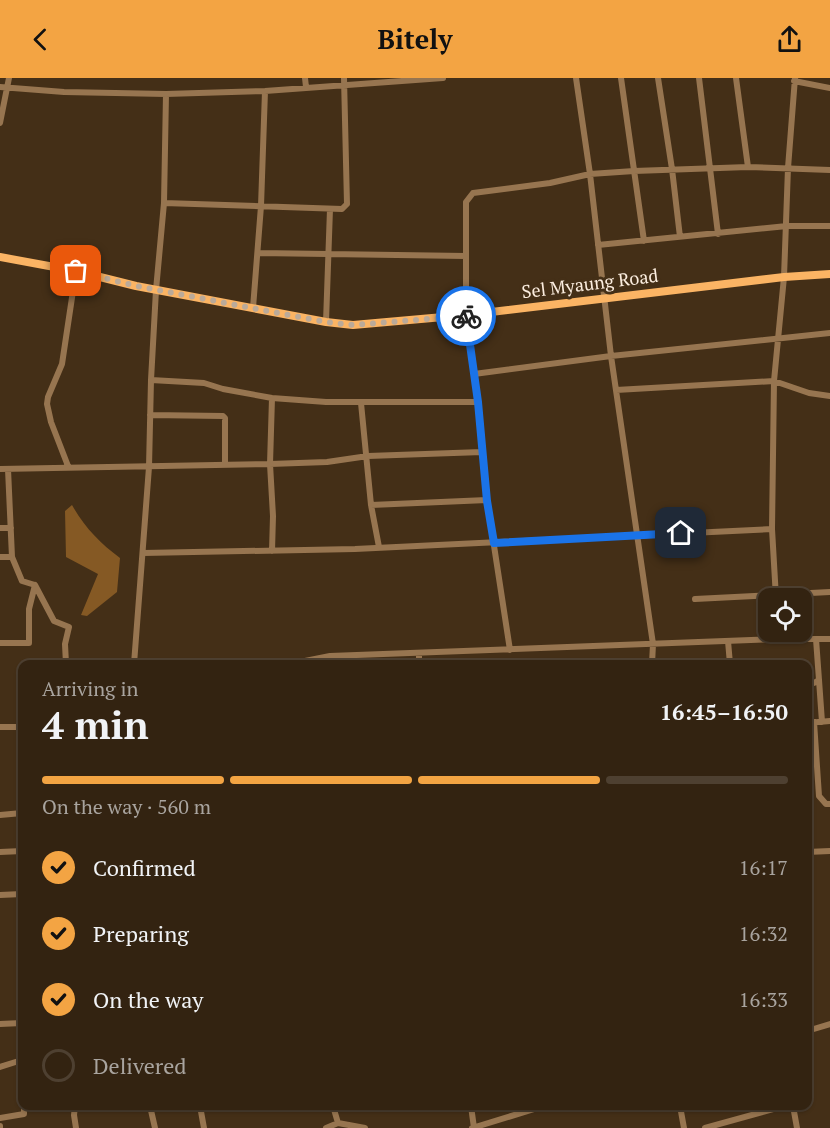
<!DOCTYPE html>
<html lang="en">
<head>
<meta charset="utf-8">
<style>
	body { margin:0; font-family:"PT Serif",serif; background:#3e2f1f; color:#f1f3f6; height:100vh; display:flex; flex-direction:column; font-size:22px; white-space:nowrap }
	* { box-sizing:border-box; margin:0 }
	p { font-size:20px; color:#a9a49f }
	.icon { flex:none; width:33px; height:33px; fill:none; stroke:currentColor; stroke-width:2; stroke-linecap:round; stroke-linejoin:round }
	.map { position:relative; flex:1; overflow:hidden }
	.side { position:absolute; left:18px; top:582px; width:794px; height:450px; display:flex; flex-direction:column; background:#332311; border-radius:12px; box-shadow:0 2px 4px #0004,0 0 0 2px #4e4031 }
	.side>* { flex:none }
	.buttons { position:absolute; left:758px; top:510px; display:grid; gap:12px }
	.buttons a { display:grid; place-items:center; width:54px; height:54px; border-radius:12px; background:#332311; box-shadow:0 2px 4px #0004,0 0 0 2px #4e4031; font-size:30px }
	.pin { position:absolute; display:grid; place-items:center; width:51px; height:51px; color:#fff; margin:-26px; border-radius:12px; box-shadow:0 3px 9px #0006 }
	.courier { position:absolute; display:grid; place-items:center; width:60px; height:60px; margin:-30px; border:4px solid #1a73e8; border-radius:50%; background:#fff; color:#222; box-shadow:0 2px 8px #0007 }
	.headline em { font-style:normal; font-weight:600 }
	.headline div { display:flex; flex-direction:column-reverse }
	.headline { display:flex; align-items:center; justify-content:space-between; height:102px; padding:0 24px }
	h1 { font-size:39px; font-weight:600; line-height:45px }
	.bar { display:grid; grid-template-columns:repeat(4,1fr); gap:9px 6px; align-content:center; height:72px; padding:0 24px }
	.bar i { height:8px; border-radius:4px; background:#4e4031 }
	.bar .selected { background:#f3a443 }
	.bar p { grid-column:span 4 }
	ol { padding:0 24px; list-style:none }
	li { display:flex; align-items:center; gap:18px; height:66px }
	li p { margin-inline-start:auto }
	li .icon { padding:6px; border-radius:50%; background:#f3a443; color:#111; stroke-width:4 }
	li:last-child { color:#a9a49f }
	li i { width:33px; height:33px; border:3px solid #4e4031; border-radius:50% }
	header { display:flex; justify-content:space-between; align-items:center; height:78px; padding:0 24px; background:#f3a443; color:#111; font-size:27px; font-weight:600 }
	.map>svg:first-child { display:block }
	.water { fill:#855924 }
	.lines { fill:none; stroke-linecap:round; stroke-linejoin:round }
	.minor { stroke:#977550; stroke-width:6 }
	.major { stroke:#fbb464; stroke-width:8 }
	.done { stroke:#ba9; stroke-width:6; stroke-dasharray:0 10.8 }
	.route { stroke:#1a73e8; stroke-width:8 }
	.labels { text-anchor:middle; stroke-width:6; stroke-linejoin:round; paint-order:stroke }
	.street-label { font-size:18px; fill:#fbeddf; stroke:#442f17 }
</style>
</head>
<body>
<header><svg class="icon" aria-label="back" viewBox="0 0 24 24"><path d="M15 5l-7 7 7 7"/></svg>Bitely<svg class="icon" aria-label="share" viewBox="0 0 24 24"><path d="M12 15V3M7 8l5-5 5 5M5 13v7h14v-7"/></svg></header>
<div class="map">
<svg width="830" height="1050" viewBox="0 0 830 1050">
	<rect width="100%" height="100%" fill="#442f17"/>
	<path class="water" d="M72,427C85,450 100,465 120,480L117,514L87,538L81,537L98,496L66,479L65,433Z"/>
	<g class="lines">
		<path class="minor" d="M305,0L306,9
			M576,0L590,96L611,278L653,566L652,586
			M621,0L644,163
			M658,0L672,91L680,159
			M699,0L718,156
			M736,0L748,89
			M794,3L830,10
			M0,9L64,14L166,16L265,13L443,0
			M0,45L9,0
			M164,125L342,131L347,126L344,0
			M598,167L787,148H830
			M258,175L466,178V237L478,324L487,422L510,572
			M466,178V124L473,115L550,105L590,96L634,93L748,89L830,92
			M253,230L261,128L265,13
			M326,244L330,131
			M474,296L611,278L830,255
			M151,302L204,305L223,311L272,320L326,324H478
			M616,312L774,303L809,315L830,318
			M272,320L270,386L273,438L272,473
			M361,325L371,427L379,469
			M150,337L223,338L225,340V387
			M68,388L51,344L47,326L48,319L62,286L76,193
			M0,391L270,386L327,384L368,378L482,374
			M371,427L487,422
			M0,450H11
			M143,475L355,471L772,451
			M0,479H12
			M35,507L54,543L69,549L65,566L66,586
			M776,520L772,451L774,303L784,199L788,90L795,0
			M695,521L830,514
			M728,563L730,586
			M0,565H29V531L35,507L22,503L12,479L8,391
			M134,586L149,389L151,302L156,212L164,125L166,16
			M290,586L330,578L777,561H830
			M419,586V575
			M819,602L822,644
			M807,605H814L819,602L816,561
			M814,644L819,718L826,726H830
			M807,645L830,643
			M0,649H22
			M0,737L22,735
			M0,774L22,773
			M807,774L830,773
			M0,817L22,816
			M0,946L22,945
			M807,953L830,946
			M0,989L22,982
			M75,1028L74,1037L76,1050
			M150,1028L155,1050
			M200,1028L204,1050
			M333,1028L338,1045L365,1050
			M471,1028L474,1050
			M680,1028L684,1050
			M793,1028L797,1050
			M0,1040L24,1036V1028
			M0,1048V1050
			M326,1050L338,1045
			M472,1050L544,1028
			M705,1050L784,1028"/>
		<path class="major" d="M0,179L76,193L136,208L326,244L353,247L466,237L784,199L830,196"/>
	</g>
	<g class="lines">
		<path class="done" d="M76,193L136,208L326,244L353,247L466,238"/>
		<path class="route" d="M466,238L478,324L487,423L494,465L681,455"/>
	</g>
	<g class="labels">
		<g class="street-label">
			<text transform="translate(590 206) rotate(-7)" y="6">Sel Myaung Road</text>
		</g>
	</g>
</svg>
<div class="buttons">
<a><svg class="icon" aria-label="locate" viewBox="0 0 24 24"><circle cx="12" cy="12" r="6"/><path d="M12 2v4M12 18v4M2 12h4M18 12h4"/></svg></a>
</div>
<div class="pin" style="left:76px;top:193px;background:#ea580c"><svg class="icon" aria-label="bag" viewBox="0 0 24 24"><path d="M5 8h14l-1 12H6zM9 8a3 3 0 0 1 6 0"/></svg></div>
<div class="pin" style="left:681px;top:455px;background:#1f2937"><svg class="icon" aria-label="home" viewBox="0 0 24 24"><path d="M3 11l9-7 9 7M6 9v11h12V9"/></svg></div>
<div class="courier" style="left:466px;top:238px"><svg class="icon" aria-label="bike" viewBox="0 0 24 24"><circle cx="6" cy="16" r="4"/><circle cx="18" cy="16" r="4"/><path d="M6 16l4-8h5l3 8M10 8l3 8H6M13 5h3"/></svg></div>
<section class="side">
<div class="headline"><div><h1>4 min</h1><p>Arriving in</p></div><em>16:45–16:50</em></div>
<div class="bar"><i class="selected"></i><i class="selected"></i><i class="selected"></i><i></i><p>On the way · 560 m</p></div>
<ol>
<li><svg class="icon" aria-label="check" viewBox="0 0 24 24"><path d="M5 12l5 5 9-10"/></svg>Confirmed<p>16:17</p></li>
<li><svg class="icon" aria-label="check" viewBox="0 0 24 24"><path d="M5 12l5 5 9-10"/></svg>Preparing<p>16:32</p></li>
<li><svg class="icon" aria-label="check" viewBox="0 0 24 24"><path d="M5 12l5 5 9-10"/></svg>On the way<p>16:33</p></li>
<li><i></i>Delivered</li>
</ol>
</section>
</div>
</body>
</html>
